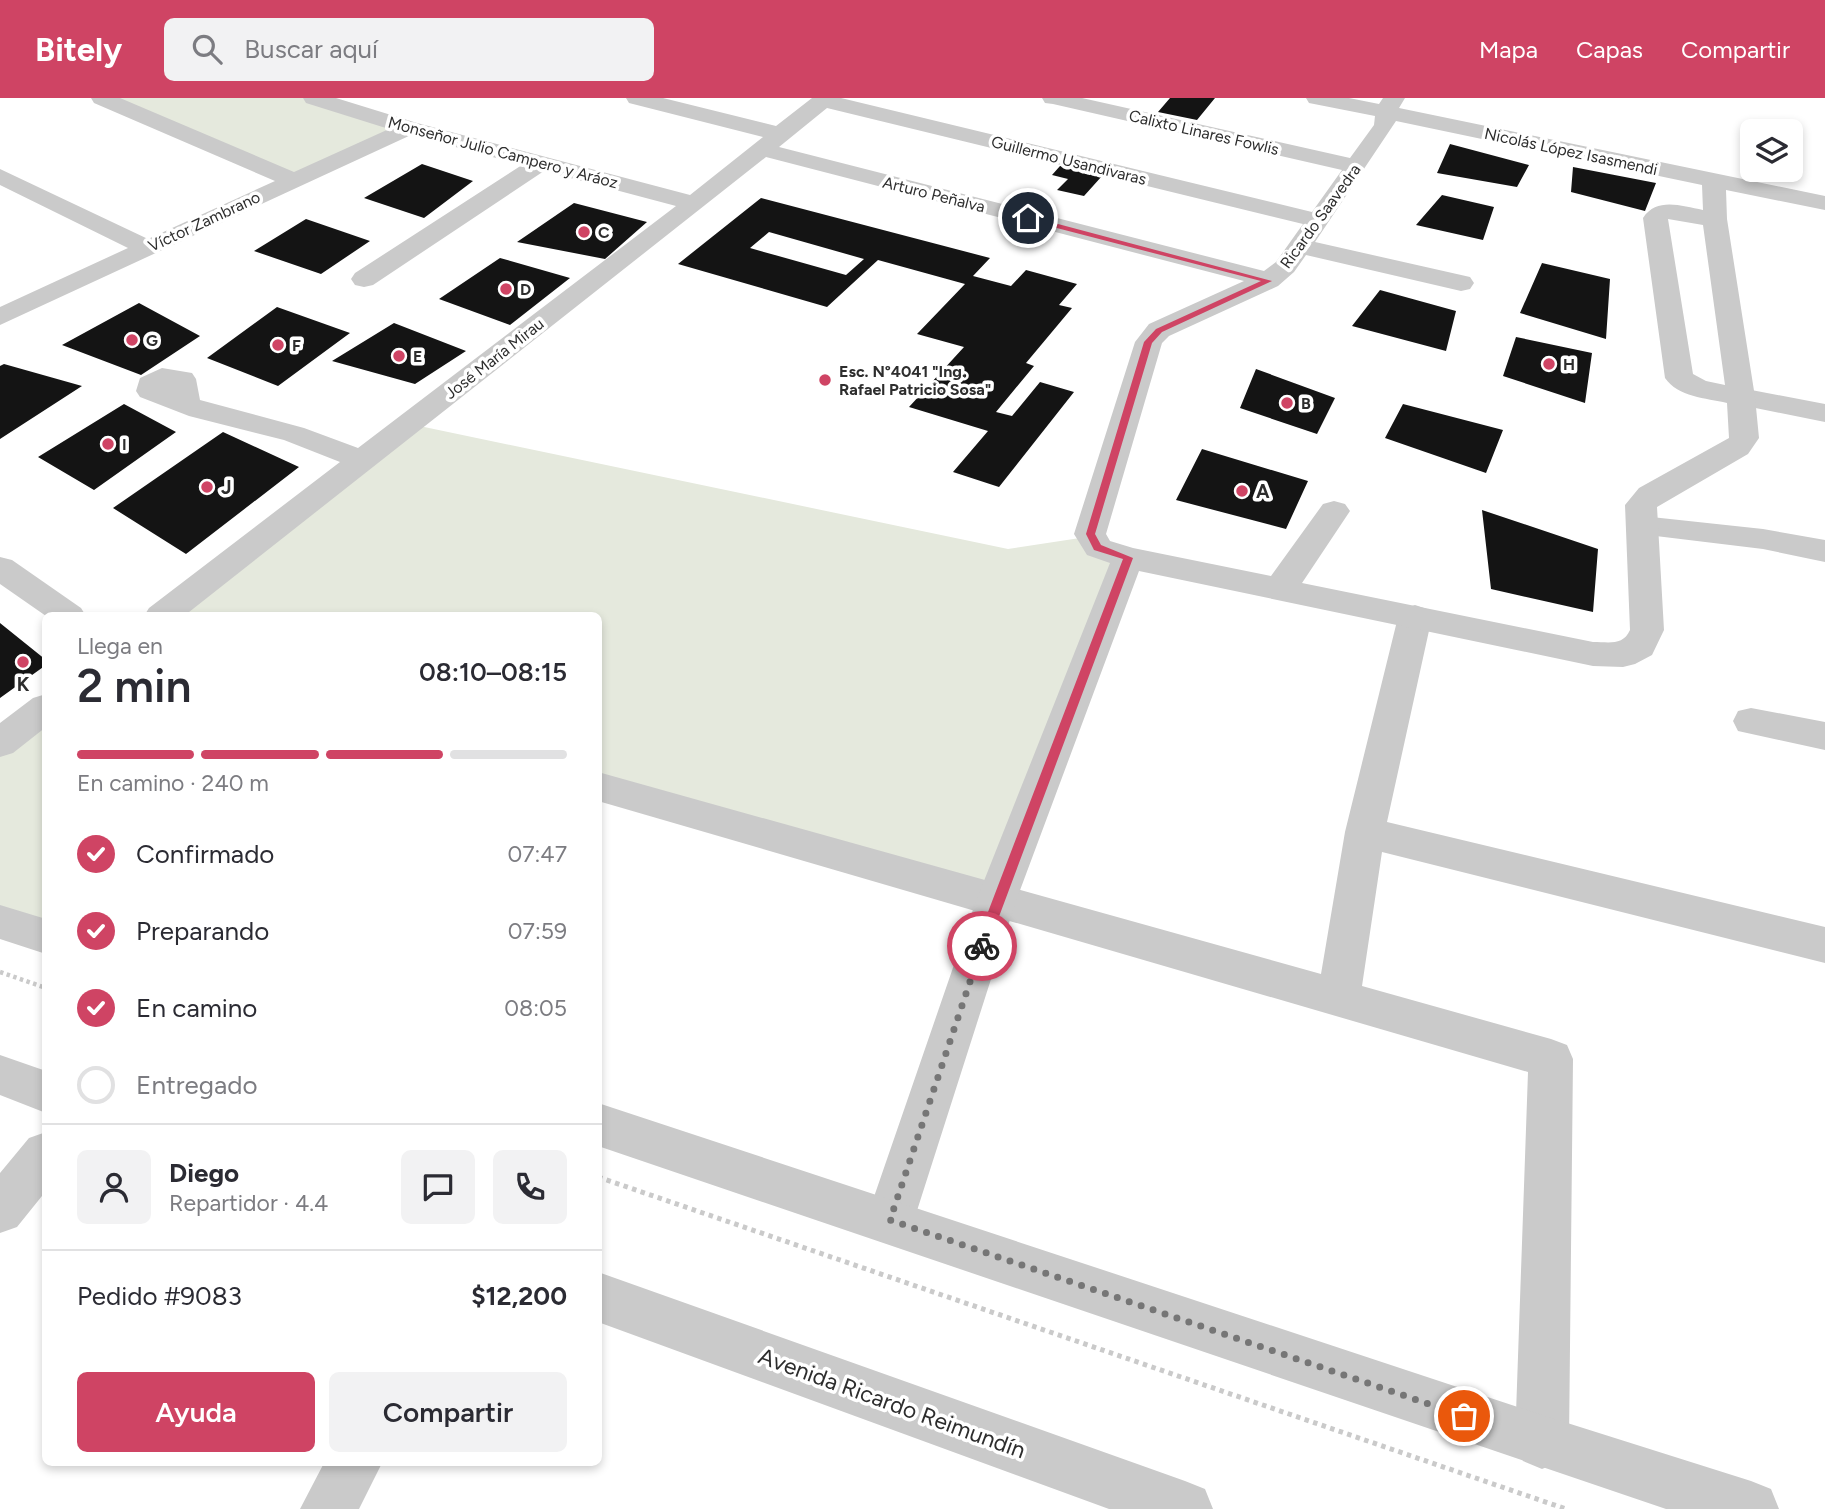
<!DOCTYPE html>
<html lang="es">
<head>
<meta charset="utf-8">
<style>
	body { margin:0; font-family:Figtree,sans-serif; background:#f2f2f3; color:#2b2b33; height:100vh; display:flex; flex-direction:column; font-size:26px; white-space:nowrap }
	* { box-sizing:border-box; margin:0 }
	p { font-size:23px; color:#7c7c81 }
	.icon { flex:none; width:38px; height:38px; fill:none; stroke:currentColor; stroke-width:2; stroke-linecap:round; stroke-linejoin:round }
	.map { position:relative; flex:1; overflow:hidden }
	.side { position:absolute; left:42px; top:514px; width:560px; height:854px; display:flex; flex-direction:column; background:#fff; border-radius:10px; box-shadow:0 4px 10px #0003 }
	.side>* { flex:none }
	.fabs { position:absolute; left:1740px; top:21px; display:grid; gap:14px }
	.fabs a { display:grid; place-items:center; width:63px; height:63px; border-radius:10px; background:#fff; box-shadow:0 4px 10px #0003; font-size:35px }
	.pin { position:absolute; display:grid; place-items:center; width:60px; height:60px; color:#fff; margin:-30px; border:4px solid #fff; border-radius:50%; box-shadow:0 2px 7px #0007 }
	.courier { position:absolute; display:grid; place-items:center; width:70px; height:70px; margin:-35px; border:5px solid #cf4464; border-radius:50%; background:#fff; color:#222; box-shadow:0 2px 9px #0007 }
	.headline em { font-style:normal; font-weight:600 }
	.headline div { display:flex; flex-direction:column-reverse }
	.headline { display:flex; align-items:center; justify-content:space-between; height:119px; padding:0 35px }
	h1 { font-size:46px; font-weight:600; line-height:52px }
	.bar { display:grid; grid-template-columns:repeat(4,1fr); gap:10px 7px; align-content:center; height:84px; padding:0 35px }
	.bar i { height:9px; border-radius:5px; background:#e1e1e2 }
	.bar .on { background:#cf4464 }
	.bar p { grid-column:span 4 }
	.line { display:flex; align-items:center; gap:18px; padding:0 35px; border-top:2px solid #e1e1e2 }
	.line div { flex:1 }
	.round { display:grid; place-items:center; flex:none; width:74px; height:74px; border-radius:10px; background:#f2f2f3 }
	ol { padding:0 35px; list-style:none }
	li { display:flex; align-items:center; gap:21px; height:77px }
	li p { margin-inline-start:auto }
	li .icon { padding:7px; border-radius:50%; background:#cf4464; color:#fff; stroke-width:4 }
	li:last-child { color:#7c7c81 }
	li i { width:38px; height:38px; border:4px solid #e1e1e2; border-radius:50% }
	.primary-button { display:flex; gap:14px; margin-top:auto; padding:14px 35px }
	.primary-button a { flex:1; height:80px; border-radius:10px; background:#cf4464; color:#fff; font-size:28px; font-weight:600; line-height:80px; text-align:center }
	.primary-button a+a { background:#f2f2f3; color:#2b2b33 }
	header { display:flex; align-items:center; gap:42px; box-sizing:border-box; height:98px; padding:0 35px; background:#cf4464; color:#fff }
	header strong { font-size:33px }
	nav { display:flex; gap:38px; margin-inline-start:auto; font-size:24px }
	.search { width:490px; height:63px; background:#f2f2f3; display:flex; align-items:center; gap:18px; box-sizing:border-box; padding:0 24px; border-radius:10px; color:#7c7c81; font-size:26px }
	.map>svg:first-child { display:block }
	.green { fill:#e5e9dd }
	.building { fill:#141414; fill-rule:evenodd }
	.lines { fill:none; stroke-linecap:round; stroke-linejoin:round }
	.path-far1 { stroke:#cacaca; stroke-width:4.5; stroke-dasharray:3.5 3.5; stroke-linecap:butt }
	.path { stroke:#cacaca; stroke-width:5; stroke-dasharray:4.5 4.5; stroke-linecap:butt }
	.pedestrian { fill:#cacaca; fill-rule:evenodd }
	.minor { fill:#cacaca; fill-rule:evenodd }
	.tertiary { fill:#cacaca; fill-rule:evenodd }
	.route { fill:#cf4464 }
	.done { stroke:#767676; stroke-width:7; stroke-dasharray:0 12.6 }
	.poi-dot { fill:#cf4464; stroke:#fff; stroke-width:2.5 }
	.labels { text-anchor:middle; stroke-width:7; stroke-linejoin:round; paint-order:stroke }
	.far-street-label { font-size:16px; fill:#2d2d2d; stroke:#fff }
	.far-poi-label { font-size:16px; font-weight:bold; fill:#2d2d2d; stroke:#fff; text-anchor:start }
	.poi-label { font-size:19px; font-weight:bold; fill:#2d2d2d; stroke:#fff; text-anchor:start }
	.near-street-label { font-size:23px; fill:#2d2d2d; stroke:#fff }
</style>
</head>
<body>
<header>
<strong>Bitely</strong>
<div class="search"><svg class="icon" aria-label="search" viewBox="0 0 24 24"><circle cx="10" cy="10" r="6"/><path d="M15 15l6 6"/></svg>Buscar aquí</div>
<nav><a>Mapa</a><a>Capas</a><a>Compartir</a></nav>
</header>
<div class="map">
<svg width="1825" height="1411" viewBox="0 0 1825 1411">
	<rect width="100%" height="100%" fill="#fff"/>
	<path class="green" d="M102,0H308L409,30L293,82Z
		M410,326L1008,451L1080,440L1128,460L996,803L599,686L598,518H171Z
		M45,614V839L0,824V649Z"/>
	<path class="building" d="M1170,0H1215L1197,22L1158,14Z
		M1450,46L1529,67L1517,89L1437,75Z
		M422,66L473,83L424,120L364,100Z
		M1060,68L1102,78L1084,98L1057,92L1068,81L1052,77Z
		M1573,69L1656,85L1645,113L1571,94Z
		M1442,97L1494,109L1483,142L1416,127Z
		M761,100L990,160L973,178L1011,188L1026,172L1077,186L1059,207L1072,210L1026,265L1034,268L996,314L1012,318L1040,284L1074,294L999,389L953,374L988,333L909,309L964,249L917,236L965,186L878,162L827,209L678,166ZM769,134L864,161L846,177L750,150Z
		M574,105L647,124L605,161L517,144Z
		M306,121L370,143L321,176L254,153Z
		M500,160L570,180L510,227L439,201Z
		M1542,165L1610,181L1606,241L1520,215Z
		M1380,192L1456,213L1446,253L1352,228Z
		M139,205L200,238L141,277L62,247Z
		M277,209L350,235L278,288L207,260Z
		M394,225L466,253L415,286L332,263Z
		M1516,239L1592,255L1585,305L1503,278Z
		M4,266L82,288L0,341V268Z
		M1256,271L1335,300L1317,336L1240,310Z
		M124,306L176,334L94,392L38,359Z
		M1403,306L1503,332L1486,375L1385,340Z
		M223,334L299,369L186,456L113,410Z
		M1202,351L1308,383L1286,431L1176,402Z
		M1482,412L1598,451L1593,514L1491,491Z
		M0,525L46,562V567L0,600Z"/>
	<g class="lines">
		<path class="path-far1" d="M0,874L46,890"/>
		<path class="path" d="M598,1079L1566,1411"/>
		<path class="pedestrian" d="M1741,290L1825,306V324L1731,305L1727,299L1731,293Z
			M1642,418L1763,431L1825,442V464L1763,451L1631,435L1626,428L1631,421Z
			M1415,507L1427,511L1432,519L1387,724L1825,829V865L1382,754L1362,888L1551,941L1567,947L1573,961L1569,1344L1561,1363L1542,1371L1523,1363L1515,1344L1528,974L598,703V674L1321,876L1345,734L1398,519L1403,511Z
			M1751,610L1825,624V652L1738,633L1733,623L1738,613Z"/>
		<path class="minor" d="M91,0H120L294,74L389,31L306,5L303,0H336L417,25L690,97L763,39L629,5L626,0H663L776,28L812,0H841L1312,114L1342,72L1053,6L1045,5L1042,0H1082L1350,60L1374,27L1375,18L1309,5L1306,0H1349L1379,6L1383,0H1405L1399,10L1825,98V112L1726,92L1727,121L1755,299L1759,340L1748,356L1657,409L1664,532L1652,557L1635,566L1623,569L1593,568L1139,473L1016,803L914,1122L907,1139L890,1146L873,1139L866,1122L976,803L1110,465L1087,457L1074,436L1135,244L1149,226L1244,183L766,59L184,518H144L149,510L340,364L284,342L189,318L140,299L136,293L140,280L162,270L192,275L196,281L200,302L304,330L358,350L676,108L544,73L373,187L364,189L355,187L351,181L355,175L522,67L411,37L0,227V209L128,150L0,87V71L148,141L275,83L94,5ZM827,10L1303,126L1276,164L1264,173L779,49ZM1396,23L1702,87L1703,112C1681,108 1657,99 1643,120L1665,280C1678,299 1706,300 1727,305L1729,340L1639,390L1625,407L1630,532C1623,548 1609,544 1593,544L1302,485L1350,413L1345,406L1334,403L1323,406L1271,478L1133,450L1110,443L1106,436L1162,245L1169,238L1278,188L1294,174L1306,157L1461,193L1470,191L1474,185L1470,179L1315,144ZM1668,121L1703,127L1725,287L1706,283L1693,276Z
			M0,459L12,462L81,510L86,518H46L0,486Z
			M46,596V629L13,655L0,659V625L33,600Z
			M46,1034V1093L17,1129L0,1135V1075L29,1040Z
			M324,1365H382L359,1411H300Z"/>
		<path class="tertiary" d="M0,807L46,821V856L0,841Z
			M0,957L46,973V1015L0,997Z
			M598,1005L1542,1317L1751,1383L1771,1391L1779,1411H1666L598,1048Z
			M598,1174L1185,1383L1205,1391L1213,1411H1109L598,1224Z"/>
	</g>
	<path class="route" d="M1028,118L1272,183L1162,234L1152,245L1095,436L1101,447L1133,460L988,848L982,853L975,848L1123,461L1094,452L1086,436L1144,244L1156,231L1261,183L1026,122Z"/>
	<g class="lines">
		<path class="done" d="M982,848L890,1122L1464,1318"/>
	</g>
	<g class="poi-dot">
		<circle cx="584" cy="134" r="7"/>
		<circle cx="506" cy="191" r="7"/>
		<circle cx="132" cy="242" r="7"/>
		<circle cx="278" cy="247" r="7"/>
		<circle cx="399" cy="258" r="7"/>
		<circle cx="1549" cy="266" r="7"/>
		<circle cx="825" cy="282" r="7"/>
		<circle cx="1287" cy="305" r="7"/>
		<circle cx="108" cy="346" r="7"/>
		<circle cx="207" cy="389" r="7"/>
		<circle cx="1242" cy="393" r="7"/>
		<circle cx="23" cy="564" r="7"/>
	</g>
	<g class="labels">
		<g class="far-street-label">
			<text transform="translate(1204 34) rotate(13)" y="6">Calixto Linares Fowlis</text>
			<text transform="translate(1571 53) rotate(12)" y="6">Nicolás López Isasmendi</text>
			<text transform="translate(503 54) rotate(15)" y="6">Monseñor Julio Campero y Aráoz</text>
			<text transform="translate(1069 62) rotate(14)" y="6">Guillermo Usandivaras</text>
			<text transform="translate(934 96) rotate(14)" y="6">Arturo Peñalva</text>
			<text transform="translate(1320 118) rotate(-54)" y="6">Ricardo Saavedra</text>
			<text transform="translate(204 123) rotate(-25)" y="6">Víctor Zambrano</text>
			<text transform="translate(494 260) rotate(-38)" y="6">José María Mirau</text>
		</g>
		<g class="far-poi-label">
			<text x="598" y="140">C</text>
			<text x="520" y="197">D</text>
			<text x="146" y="248">G</text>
			<text x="292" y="253">F</text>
			<text x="413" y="264">E</text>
			<text x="1563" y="272">H</text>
			<text x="839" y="279">Esc. N°4041 "Ing.<tspan x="839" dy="18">Rafael Patricio Sosa"</tspan></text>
			<text x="1301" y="311">B</text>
			<text x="122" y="352">I</text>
		</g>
		<g class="poi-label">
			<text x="221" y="396">J</text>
			<text x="1256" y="400">A</text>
			<text x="23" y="593" text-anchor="middle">K</text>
		</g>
		<g class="near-street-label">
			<text transform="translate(892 1305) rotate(20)" y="8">Avenida Ricardo Reimundín</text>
		</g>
	</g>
</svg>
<div class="fabs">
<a><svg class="icon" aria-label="layers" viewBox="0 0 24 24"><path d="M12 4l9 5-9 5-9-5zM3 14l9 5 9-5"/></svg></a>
</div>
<div class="pin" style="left:1464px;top:1318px;background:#ea580c"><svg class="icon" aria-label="bag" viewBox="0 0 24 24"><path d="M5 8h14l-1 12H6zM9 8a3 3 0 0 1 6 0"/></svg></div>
<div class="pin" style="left:1028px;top:120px;background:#1f2937"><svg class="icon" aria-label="home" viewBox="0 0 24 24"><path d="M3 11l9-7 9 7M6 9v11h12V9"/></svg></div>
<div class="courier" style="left:982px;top:848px"><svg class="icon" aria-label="bike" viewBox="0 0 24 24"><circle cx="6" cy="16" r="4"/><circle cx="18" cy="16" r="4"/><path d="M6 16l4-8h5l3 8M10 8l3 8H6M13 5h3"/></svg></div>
<section class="side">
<div class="headline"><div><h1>2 min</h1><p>Llega en</p></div><em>08:10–08:15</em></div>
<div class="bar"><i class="on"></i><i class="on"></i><i class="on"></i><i></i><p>En camino · 240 m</p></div>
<ol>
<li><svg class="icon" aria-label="check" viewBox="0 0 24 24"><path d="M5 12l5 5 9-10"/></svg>Confirmado<p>07:47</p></li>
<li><svg class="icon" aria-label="check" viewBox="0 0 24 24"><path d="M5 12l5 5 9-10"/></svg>Preparando<p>07:59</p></li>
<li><svg class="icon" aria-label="check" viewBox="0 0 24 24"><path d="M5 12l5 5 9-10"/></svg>En camino<p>08:05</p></li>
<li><i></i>Entregado</li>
</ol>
<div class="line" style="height:126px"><a class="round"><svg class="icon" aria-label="person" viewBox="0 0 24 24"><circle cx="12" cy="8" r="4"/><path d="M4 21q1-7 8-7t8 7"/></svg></a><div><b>Diego</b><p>Repartidor · 4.4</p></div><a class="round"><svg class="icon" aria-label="chat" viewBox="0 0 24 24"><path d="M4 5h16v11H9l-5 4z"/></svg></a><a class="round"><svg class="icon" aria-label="phone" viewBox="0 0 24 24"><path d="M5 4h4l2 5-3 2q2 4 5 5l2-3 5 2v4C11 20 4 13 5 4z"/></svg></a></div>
<div class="line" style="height:91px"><div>Pedido #9083</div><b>$12,200</b></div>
<div class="primary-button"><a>Ayuda</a><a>Compartir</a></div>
</section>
</div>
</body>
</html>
